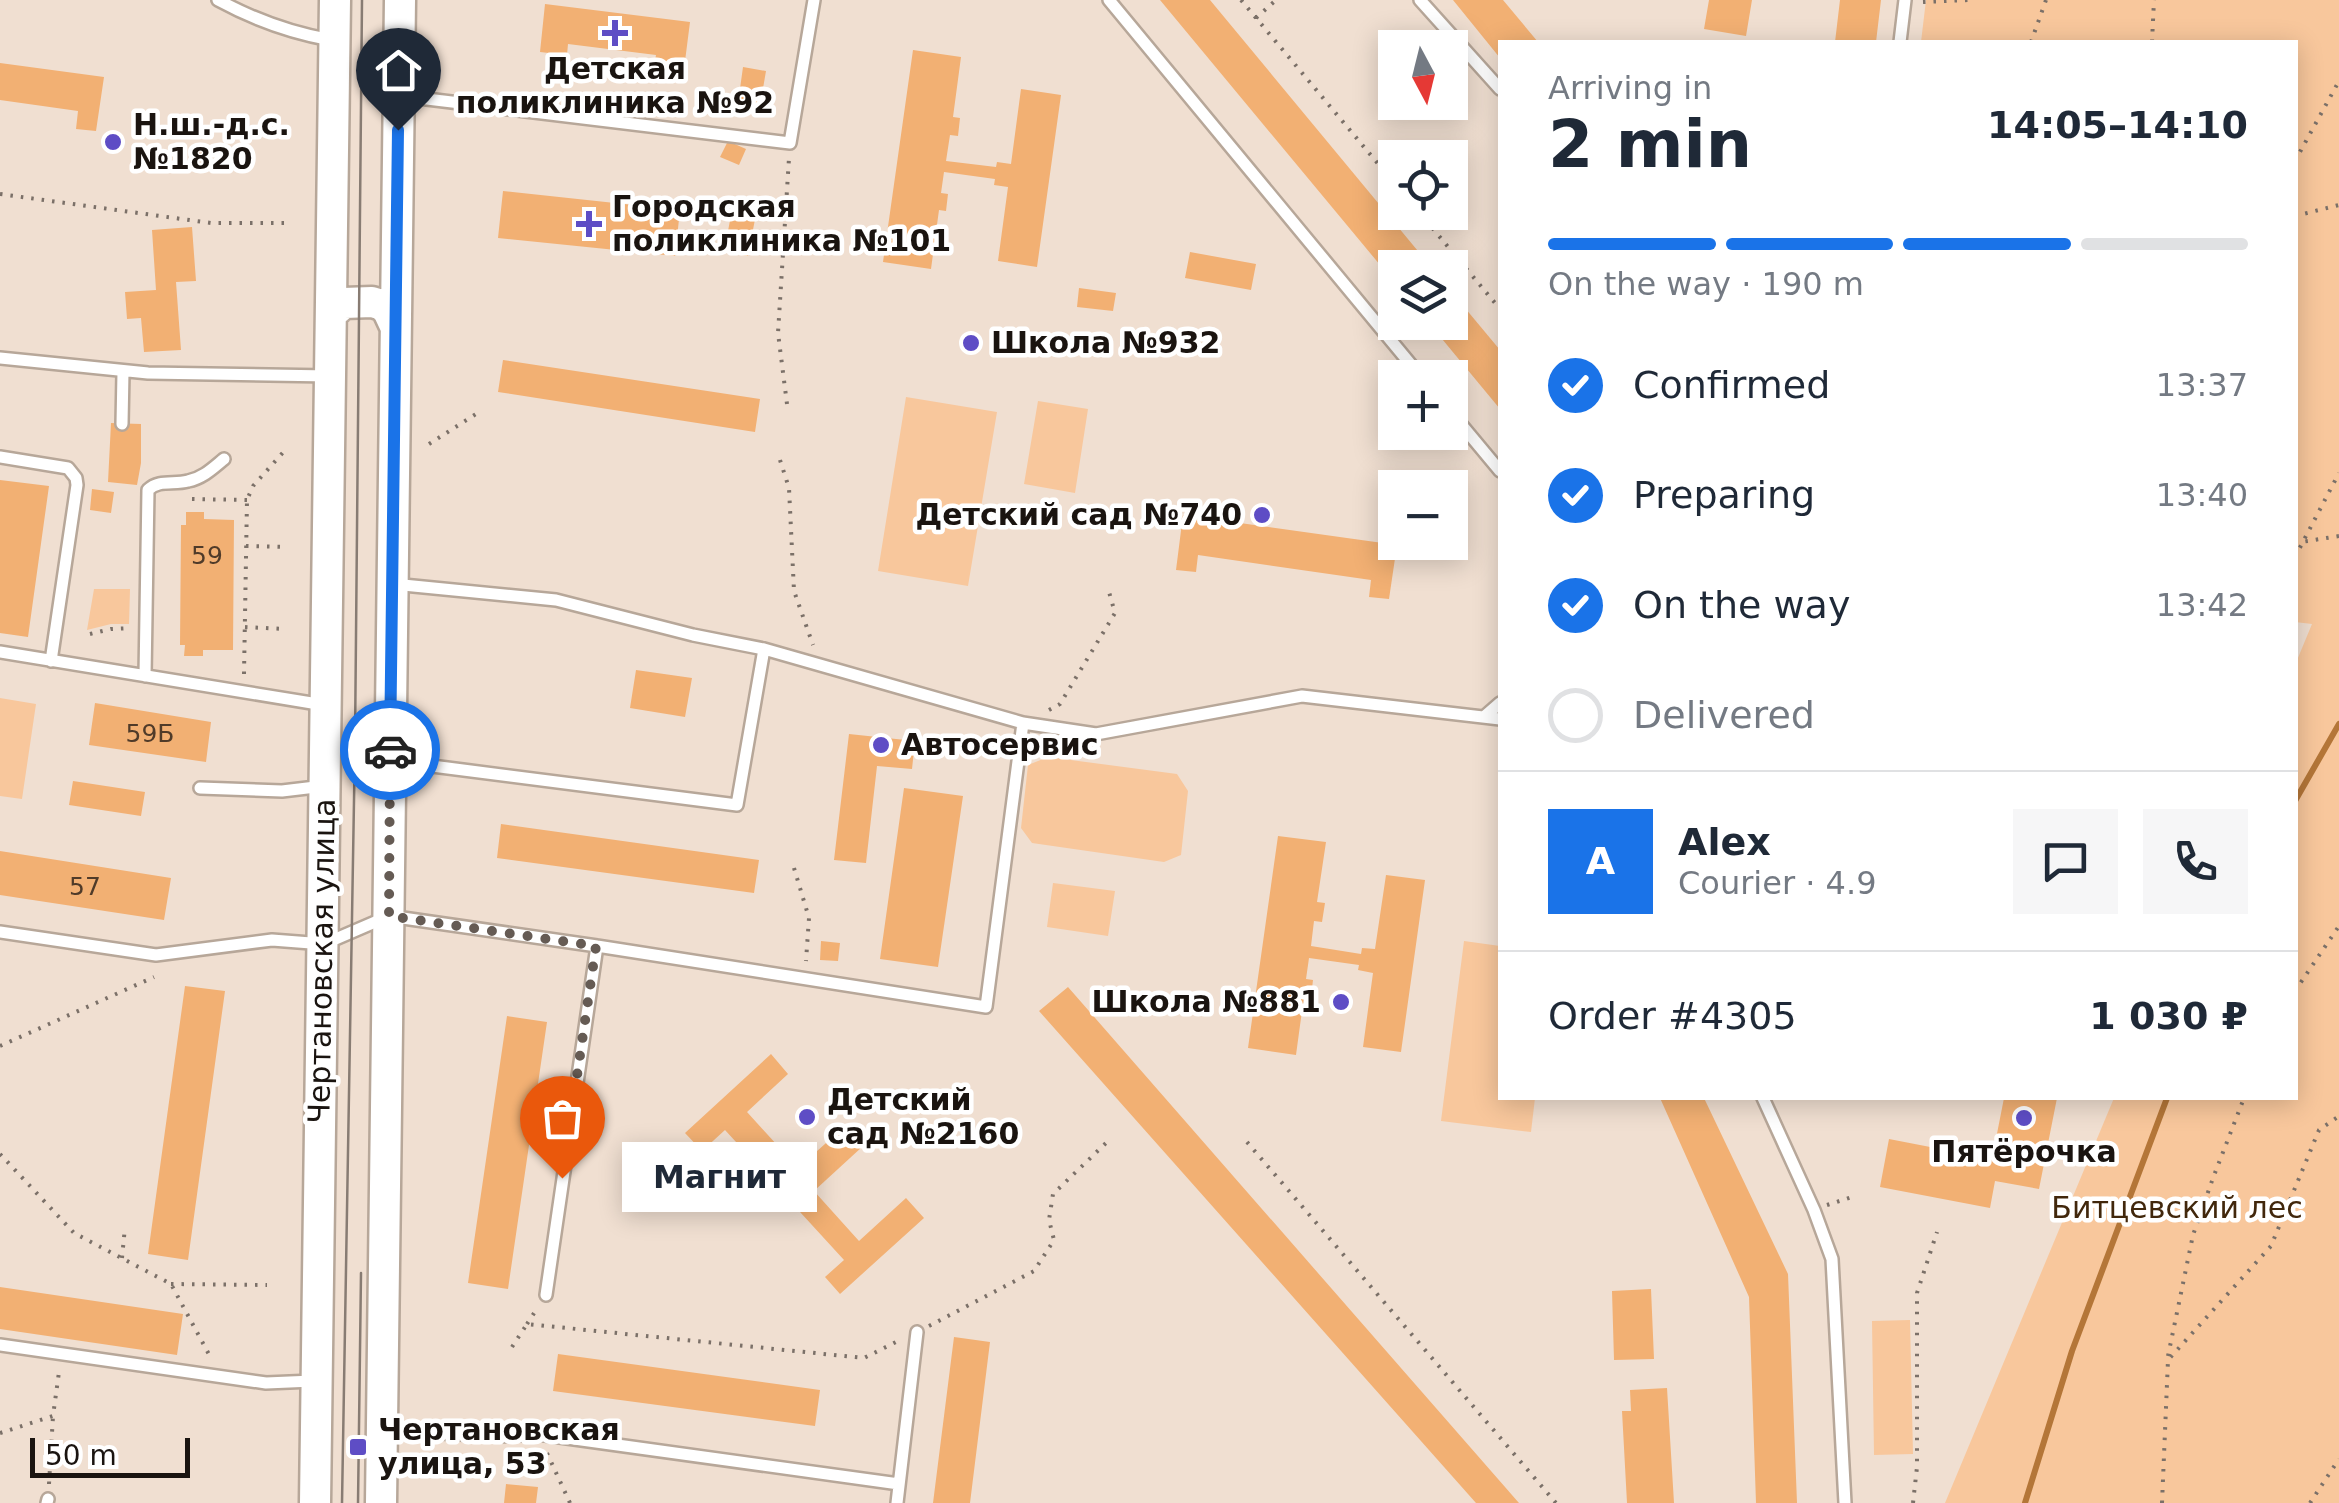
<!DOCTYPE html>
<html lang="en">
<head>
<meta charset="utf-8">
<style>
	body { margin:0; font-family:"DejaVu Sans",sans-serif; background:#f6f6f7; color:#1f2937; height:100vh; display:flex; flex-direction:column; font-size:38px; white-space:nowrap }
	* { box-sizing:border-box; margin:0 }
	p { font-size:32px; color:#747a83 }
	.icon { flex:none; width:55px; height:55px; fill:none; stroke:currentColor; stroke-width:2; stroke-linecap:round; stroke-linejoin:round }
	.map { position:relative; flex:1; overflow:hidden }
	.details { position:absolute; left:1498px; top:40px; width:800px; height:1060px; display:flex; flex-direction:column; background:#fff; border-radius:0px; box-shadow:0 5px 25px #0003 }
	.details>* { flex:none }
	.needle { width:65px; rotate:173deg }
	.tools { position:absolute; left:1378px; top:30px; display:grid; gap:20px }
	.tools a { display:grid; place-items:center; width:90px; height:90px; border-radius:0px; background:#fff; box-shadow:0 5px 25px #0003; font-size:50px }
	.scale { position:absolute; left:30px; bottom:25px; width:160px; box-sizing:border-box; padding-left:10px; border:5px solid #1a1410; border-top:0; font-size:28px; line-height:35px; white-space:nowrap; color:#1a1410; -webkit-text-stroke:8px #fff; paint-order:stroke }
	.pin { position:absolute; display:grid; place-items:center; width:85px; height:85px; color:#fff; margin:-102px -42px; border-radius:50% 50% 50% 0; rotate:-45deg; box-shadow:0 0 10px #0007 }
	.pin .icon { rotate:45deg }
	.courier { position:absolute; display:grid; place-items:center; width:100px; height:100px; margin:-50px; border:8px solid #1a73e8; border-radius:50%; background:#fff; color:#222; box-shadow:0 2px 12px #0007 }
	.bubble { position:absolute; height:70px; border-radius:0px; background:#fff; box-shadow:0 5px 25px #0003; font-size:32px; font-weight:800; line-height:70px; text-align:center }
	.headline em { font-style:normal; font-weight:800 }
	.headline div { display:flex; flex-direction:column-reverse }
	.headline { display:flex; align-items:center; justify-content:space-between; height:170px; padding:0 50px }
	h1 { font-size:65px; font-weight:800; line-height:75px }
	.bar { display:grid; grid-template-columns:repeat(4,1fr); gap:15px 10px; align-content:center; height:120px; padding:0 50px }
	.bar i { height:12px; border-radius:8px; background:#e0e1e3 }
	.bar .on { background:#1a73e8 }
	.bar p { grid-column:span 4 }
	.line { display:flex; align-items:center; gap:25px; padding:0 50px; border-top:2px solid #e0e1e3 }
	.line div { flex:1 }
	.round { display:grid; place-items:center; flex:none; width:105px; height:105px; border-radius:0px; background:#f6f6f7 }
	ol { padding:0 50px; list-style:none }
	li { display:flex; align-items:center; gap:30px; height:110px }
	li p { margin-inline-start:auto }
	li .icon { padding:10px; border-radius:50%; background:#1a73e8; color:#fff; stroke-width:4 }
	li:last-child { color:#747a83 }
	li i { width:55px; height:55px; border:5px solid #e0e1e3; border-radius:50% }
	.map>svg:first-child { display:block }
	.green { fill:#f8c79c }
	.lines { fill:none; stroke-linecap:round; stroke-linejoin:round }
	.stream { stroke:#b47638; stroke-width:6 }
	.building { fill:#f2b073 }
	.lane-casing { stroke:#b7a799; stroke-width:16 }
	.secondary-casing { stroke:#b7a799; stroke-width:35 }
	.path { stroke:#7b7068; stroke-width:4; stroke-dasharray:2.5 8; stroke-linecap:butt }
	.lane { stroke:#fff; stroke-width:11 }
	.secondary { stroke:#fff; stroke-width:30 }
	.tram { stroke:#887c73; stroke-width:2.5 }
	.done { stroke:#655b54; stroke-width:10; stroke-dasharray:0 18 }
	.route { stroke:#1a73e8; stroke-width:12 }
	.poi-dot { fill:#5e4dc5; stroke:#fff; stroke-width:4 }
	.labels { text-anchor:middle; stroke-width:9; stroke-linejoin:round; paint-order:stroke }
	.number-label { font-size:25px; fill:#503b29 }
	.poi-label { font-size:30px; font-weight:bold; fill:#1a1410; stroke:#fff; text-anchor:start }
	.street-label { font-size:30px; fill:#1a1410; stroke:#fff }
	.park-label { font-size:30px; fill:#41270c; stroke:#fff }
</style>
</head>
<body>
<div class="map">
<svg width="2339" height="1503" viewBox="0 0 2339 1503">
	<rect width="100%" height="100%" fill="#f0dfd1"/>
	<path class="green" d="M1926,0H2339V1503H1945L2114,1098H2295V665L2312,624L2295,622V42H1921Z
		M906,397L997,412L968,586L878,571Z
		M1038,401L1088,409L1075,493L1024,484Z
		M94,589H130L129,624H111L87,630Z
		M0,698L36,704L22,799L0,796Z
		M1048,757L1177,774L1188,791L1181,855L1164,862L1032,843L1021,828L1028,765Z
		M1053,883L1115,891L1108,936L1047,927Z
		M1464,941L1500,946V1098H1535L1531,1132L1441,1121Z
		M1910,1320L1913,1454L1874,1455L1872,1321Z"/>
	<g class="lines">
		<path class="stream" d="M2295,801L2339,724
			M2025,1503L2072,1351L2167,1098"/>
	</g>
	<path class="building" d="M1160,0H1210L1432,268H1395V283Z
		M1453,0H1503L1538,42H1500V58Z
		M1709,0H1752L1746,36L1704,29Z
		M1840,0H1881L1876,42H1835Z
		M545,4L690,22L684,69L654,66L656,55L568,44L567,55L540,52Z
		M913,50L961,57L953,117L960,118L958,136L950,135L946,161L996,167L997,162L1011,164L1021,89L1061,95L1037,267L998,261L1008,187L994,185L995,179L944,172L941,193L948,194L946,211L939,210L931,269L883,262Z
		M0,63L104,77L96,131L76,129L78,111L0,100Z
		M743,67L766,71L760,106L738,103Z
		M728,141L746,149L739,165L720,157Z
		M503,191L680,210L675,256L498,238Z
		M732,210L756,214L748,256L724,252Z
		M192,227L196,281L176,282L181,350L144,352L141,318L127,319L125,292L156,290L152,230Z
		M1190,252L1256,264L1251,290L1185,278Z
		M1079,288L1116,293L1113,311L1077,307Z
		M1450,290L1500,350V409L1428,322H1450Z
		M503,360L760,399L755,432L498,392Z
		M111,423L141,424V463L137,485L108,482Z
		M0,480L49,486L28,637L0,633Z
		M92,489L114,492L111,513L90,510Z
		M186,512H204V519L234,520L233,650H203V656H184L185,645H180L181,525H186Z
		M1183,515L1397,545L1389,599L1369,597L1371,580L1198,555L1196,572L1176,570Z
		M636,670L692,678L685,717L630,708Z
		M95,703L211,722L206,762L89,745Z
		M849,734L915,741L912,769L877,766L866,863L834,860Z
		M73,781L145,792L141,816L69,805Z
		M904,788L963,796L938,967L880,959Z
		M501,824L759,860L754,893L497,858Z
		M1278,836L1326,842L1317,902L1325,903L1322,922L1314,921L1311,946L1361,954L1362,948L1375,949L1386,875L1425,880L1401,1052L1363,1047L1373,973L1358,970L1359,965L1309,958L1306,979L1313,980L1311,997L1304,996L1296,1055L1248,1048Z
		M0,851L171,878L164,920L0,895Z
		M821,941L840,943L838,961L820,960Z
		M185,986L225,991L188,1260L148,1254Z
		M1068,987L1519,1503H1476L1039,1011Z
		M507,1016L547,1022L508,1289L468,1283Z
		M771,1054L788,1074L747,1112L798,1168L844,1127L862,1147L814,1191L859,1241L906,1198L924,1218L840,1294L825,1277L844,1260L725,1130L702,1151L685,1133Z
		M1660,1098H1704L1788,1274L1797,1503H1756L1749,1297Z
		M2004,1098H2057L2039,1189L1995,1181L1990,1208L1880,1187L1889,1139L1992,1159Z
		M0,1287L183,1314L177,1355L0,1329Z
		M1651,1289L1654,1359L1614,1360L1612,1291Z
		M954,1337L990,1342L970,1503H933Z
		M558,1354L820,1390L815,1426L553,1391Z
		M1667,1388L1674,1503H1627L1622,1411H1631L1630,1390Z
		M506,1484L538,1487L536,1503H504Z"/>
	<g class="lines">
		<defs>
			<path id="lane" d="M218,0C253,19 291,33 331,40
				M1109,0L1422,378
				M1420,0L1500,89
				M1900,42L1905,0
				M402,96L790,143L814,0
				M0,358L148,373L330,376
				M1450,411L1500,471
				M122,424L123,372
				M0,457L68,468L76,478L77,485L51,661
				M393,584L556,600L693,635L764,649L1023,723L1096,734L1302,696L1500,719
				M0,652L324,705
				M145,676L148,490C159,479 174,485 188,481C203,478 213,468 224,459
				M1485,716L1500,703
				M393,761L737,805L764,649
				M200,788L282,791L324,786
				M0,932L156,955L272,940L324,944L389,916L597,946L986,1007L1023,723
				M1763,1098L1814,1210L1832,1259L1845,1503
				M546,1295L597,946
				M0,1345L266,1383L313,1381
				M382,1430L498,1436L538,1434L899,1484
				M47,1503L48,1499
				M897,1503L917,1332"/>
			<path id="secondary" d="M331,314L344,303L372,302L382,305L388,311L395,326
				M315,1503L335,0
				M381,1503L400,0"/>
		</defs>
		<use href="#lane" class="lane-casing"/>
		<use href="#secondary" class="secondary-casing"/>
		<path class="path" d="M1241,0L1395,184
			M1923,2L1968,0
			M1256,18L1276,0
			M2031,42L2046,0
			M2152,42L2154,0
			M2295,161L2339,81
			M0,194L211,223H290
			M1419,212L1500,309
			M2295,216L2339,205
			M787,404L778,333L789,158
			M429,444L476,414
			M780,460L789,488L794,591L813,645
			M192,499L247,500
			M2295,543L2339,536
			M246,546L285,547
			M2295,557L2339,473
			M245,627L284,629
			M90,634L111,629L131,628
			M244,674L247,500L253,486L287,448
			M1049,710L1060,704L1115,613L1109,592
			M794,868L809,918L806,961
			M2295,991L2339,926
			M0,1046L154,977
			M1247,1142L1556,1503
			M0,1154L74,1233L171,1284L212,1360
			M1827,1205L1855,1196
			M122,1258L125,1227
			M171,1284L267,1285
			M527,1324L538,1307
			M929,1326L1034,1271L1054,1240L1049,1220L1053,1194L1106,1143
			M512,1347L527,1324L864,1358L898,1341
			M2168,1356L2193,1235L2213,1178L2244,1098
			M0,1433L53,1416L59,1372
			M547,1453L570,1503
			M49,1484L53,1416
			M1913,1503L1917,1467V1293L1937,1232
			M2162,1503L2168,1360L2271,1246L2319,1130L2339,1116
			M2310,1503L2339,1459"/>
		<use href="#lane" class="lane"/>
		<use href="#secondary" class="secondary"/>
		<path class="tram" d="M342,1503L355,742L362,0
			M358,1503L361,1273"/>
	</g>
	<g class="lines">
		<path class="done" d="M390,750L389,916L596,946L562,1178"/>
		<path class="route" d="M390,750L398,130"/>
	</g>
	<g class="poi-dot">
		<path d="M610 18h10v10h10v10h-10v10h-10v-10h-10v-10h10z"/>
		<circle cx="113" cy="142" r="10"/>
		<path d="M584 209h10v10h10v10h-10v10h-10v-10h-10v-10h10z"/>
		<circle cx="971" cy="343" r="10"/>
		<circle cx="1262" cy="515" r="10"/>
		<circle cx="881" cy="745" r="10"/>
		<circle cx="1341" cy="1002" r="10"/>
		<circle cx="807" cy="1117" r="10"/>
		<circle cx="2024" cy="1118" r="10"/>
		<rect x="348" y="1437" width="20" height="20" rx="5"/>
	</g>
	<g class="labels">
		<g class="number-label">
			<text x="207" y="564">59</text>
			<text x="150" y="742">59Б</text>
			<text x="85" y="895">57</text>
		</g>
		<g class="poi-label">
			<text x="615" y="79" text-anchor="middle">Детская<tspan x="615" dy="34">поликлиника №92</tspan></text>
			<text x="133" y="135">Н.ш.-д.с.<tspan x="133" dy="34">№1820</tspan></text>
			<text x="612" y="217">Городская<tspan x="612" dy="34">поликлиника №101</tspan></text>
			<text x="991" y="353">Школа №932</text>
			<text x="1242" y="525" text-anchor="end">Детский сад №740</text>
			<text x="901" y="755">Автосервис</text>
			<text x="1321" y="1012" text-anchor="end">Школа №881</text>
			<text x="827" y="1110">Детский<tspan x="827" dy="34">сад №2160</tspan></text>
			<text x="2024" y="1162" text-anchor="middle">Пятёрочка</text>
			<text x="378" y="1440">Чертановская<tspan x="378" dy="34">улица, 53</tspan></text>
		</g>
		<g class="street-label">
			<text transform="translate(322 961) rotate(-89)" y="10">Чертановская улица</text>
		</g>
		<g class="park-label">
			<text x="2177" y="1218">Битцевский лес</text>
		</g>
	</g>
</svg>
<div class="tools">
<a><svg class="needle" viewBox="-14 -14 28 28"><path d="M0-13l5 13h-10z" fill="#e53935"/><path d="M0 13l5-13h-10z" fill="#747a83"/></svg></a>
<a><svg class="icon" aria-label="locate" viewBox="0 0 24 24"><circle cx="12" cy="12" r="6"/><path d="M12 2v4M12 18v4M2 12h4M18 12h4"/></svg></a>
<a><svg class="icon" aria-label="layers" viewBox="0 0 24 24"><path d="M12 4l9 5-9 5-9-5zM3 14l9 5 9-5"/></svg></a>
<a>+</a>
<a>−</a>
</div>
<div class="scale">50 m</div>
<div class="pin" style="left:562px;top:1178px;background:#ea580c"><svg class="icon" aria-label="bag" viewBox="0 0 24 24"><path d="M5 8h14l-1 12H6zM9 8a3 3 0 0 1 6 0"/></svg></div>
<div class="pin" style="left:398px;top:130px;background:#1f2937"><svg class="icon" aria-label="home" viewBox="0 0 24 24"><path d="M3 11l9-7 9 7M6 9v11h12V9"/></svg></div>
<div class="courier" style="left:390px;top:750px"><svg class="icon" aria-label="car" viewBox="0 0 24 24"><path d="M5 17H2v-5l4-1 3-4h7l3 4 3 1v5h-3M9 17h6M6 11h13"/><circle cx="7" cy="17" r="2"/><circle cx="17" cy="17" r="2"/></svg></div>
<div class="bubble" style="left:622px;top:1142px;width:195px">Магнит</div>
<section class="details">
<div class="headline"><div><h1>2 min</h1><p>Arriving in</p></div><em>14:05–14:10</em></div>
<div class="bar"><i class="on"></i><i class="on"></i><i class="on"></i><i></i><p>On the way · 190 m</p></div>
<ol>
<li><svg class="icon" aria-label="check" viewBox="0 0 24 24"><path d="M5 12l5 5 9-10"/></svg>Confirmed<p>13:37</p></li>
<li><svg class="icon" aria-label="check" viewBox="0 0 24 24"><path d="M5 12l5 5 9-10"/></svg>Preparing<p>13:40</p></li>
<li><svg class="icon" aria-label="check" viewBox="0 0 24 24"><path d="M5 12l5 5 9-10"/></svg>On the way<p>13:42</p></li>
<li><i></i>Delivered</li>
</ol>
<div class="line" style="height:180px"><b class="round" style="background:#1a73e8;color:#fff">A</b><div><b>Alex</b><p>Courier · 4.9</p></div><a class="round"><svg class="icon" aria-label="chat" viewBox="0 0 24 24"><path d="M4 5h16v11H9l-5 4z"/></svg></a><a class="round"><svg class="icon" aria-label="phone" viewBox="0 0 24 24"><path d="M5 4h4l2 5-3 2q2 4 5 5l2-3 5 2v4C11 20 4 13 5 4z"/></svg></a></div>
<div class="line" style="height:130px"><div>Order #4305</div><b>1 030 ₽</b></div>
</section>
</div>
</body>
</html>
